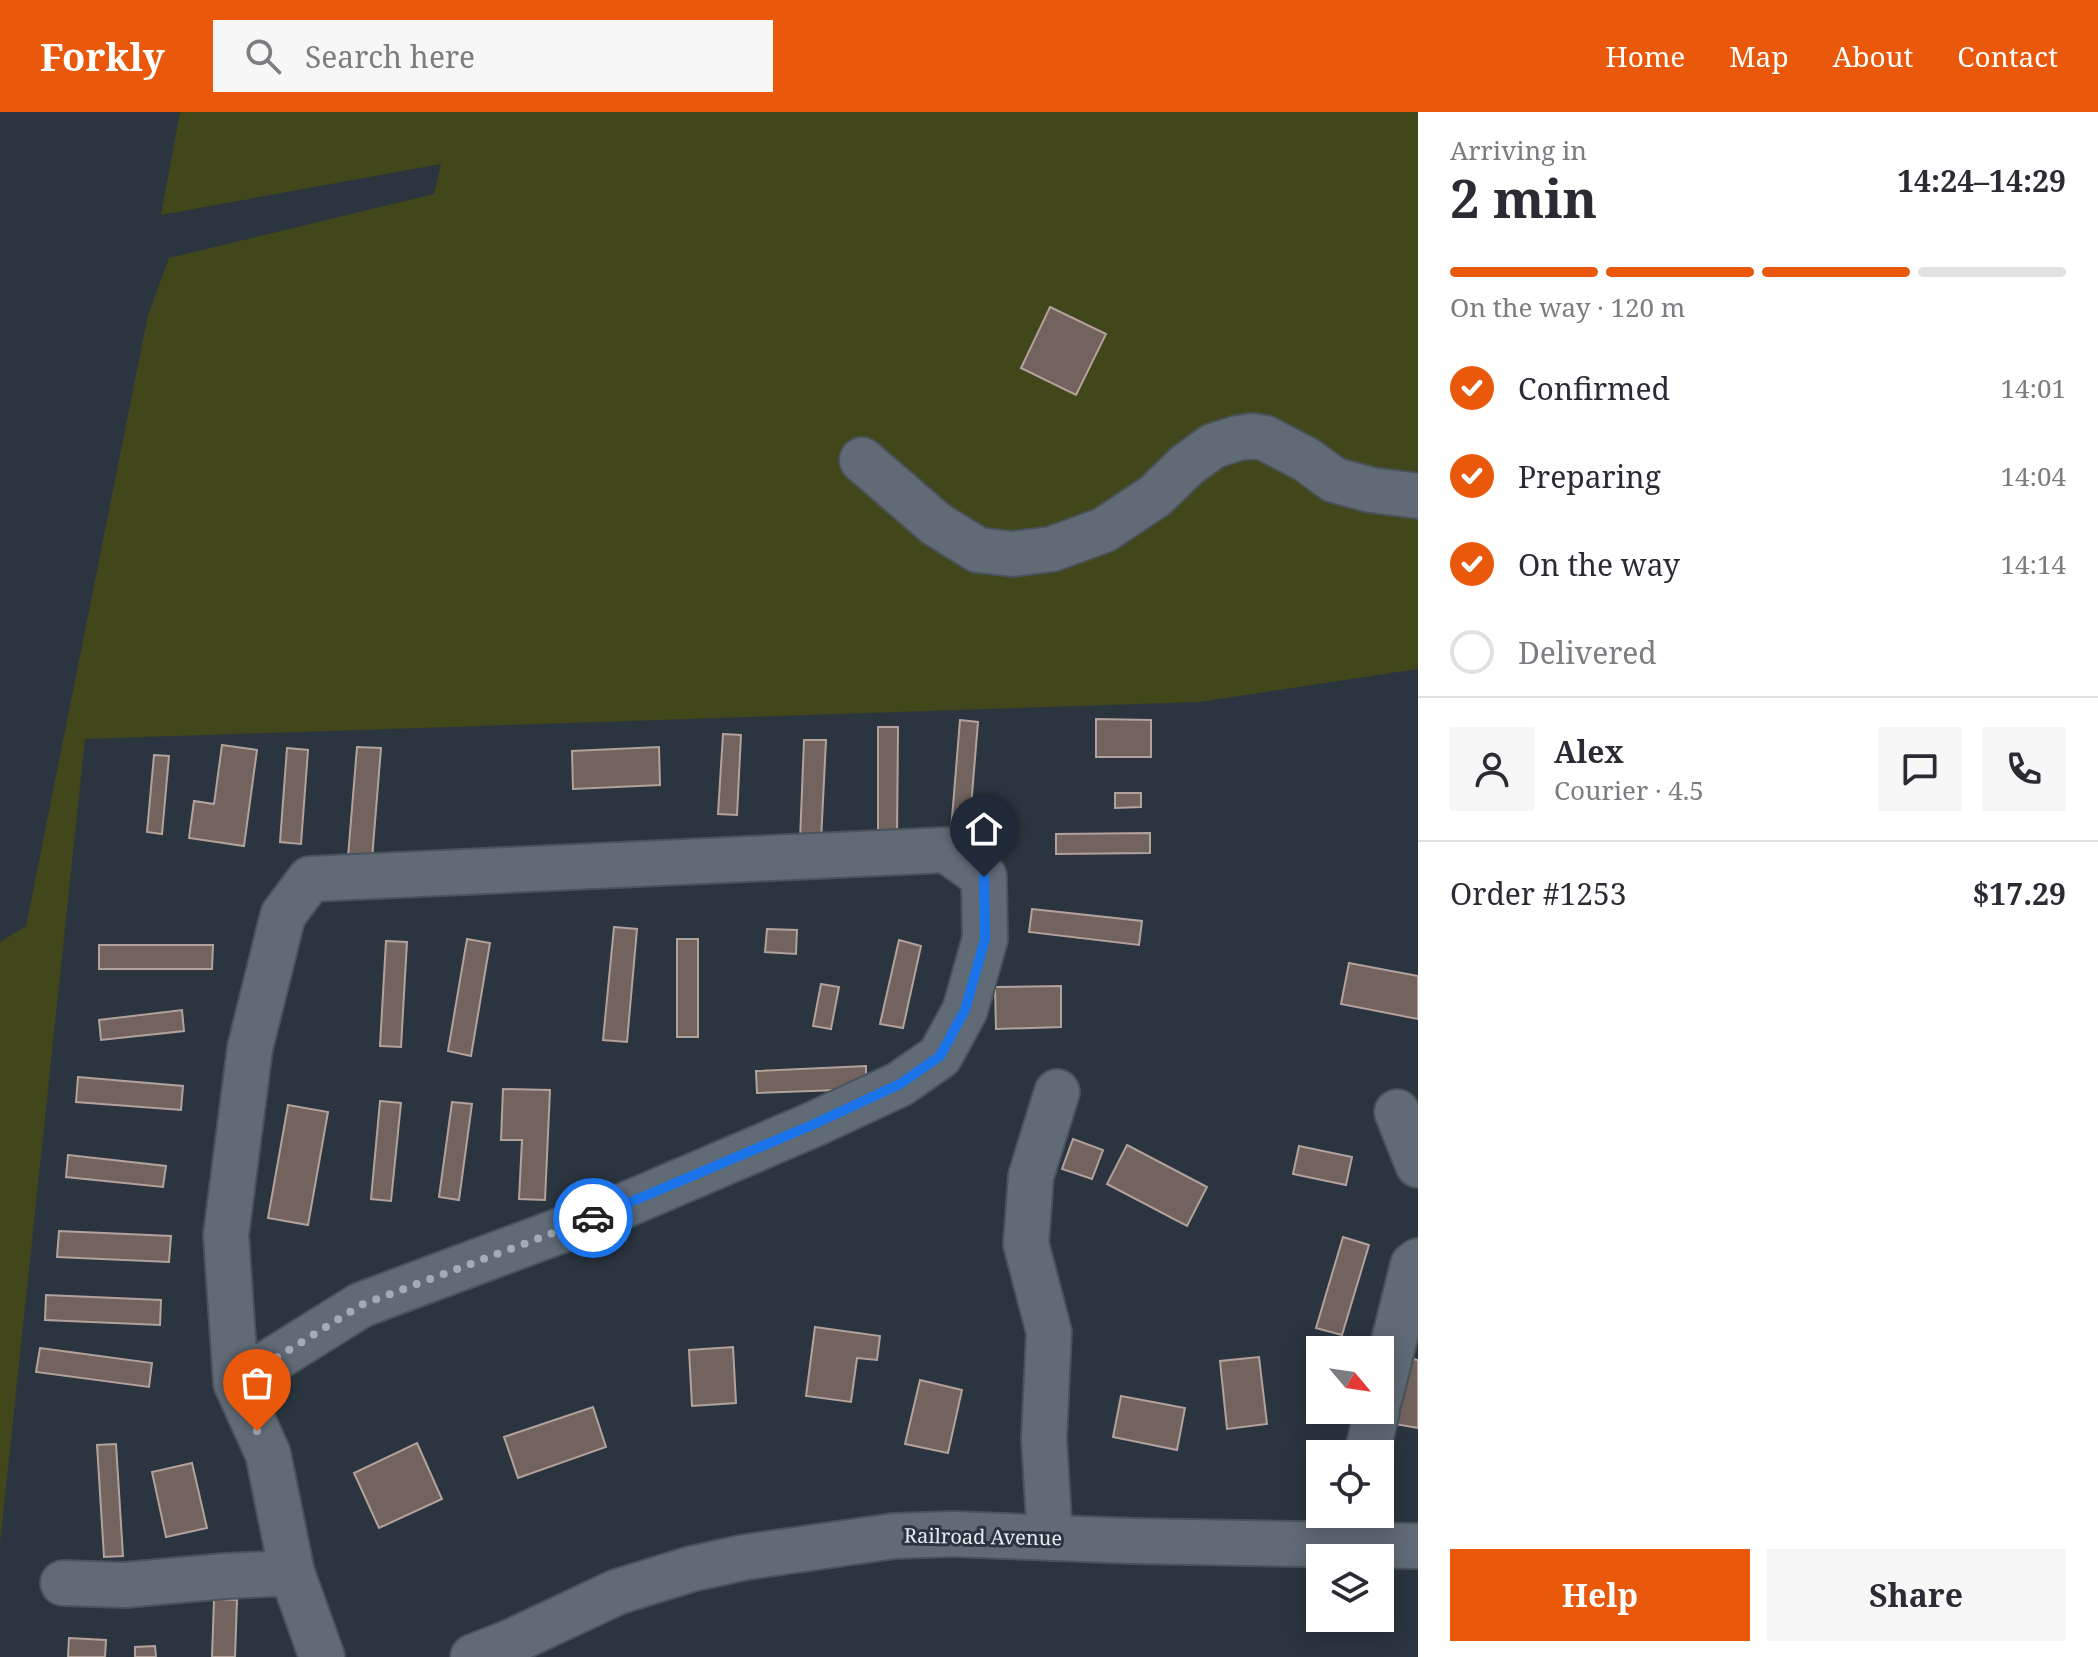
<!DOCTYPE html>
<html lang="en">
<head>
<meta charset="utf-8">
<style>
	body { margin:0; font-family:"Noto Serif",serif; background:#f7f7f7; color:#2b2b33; height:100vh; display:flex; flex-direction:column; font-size:30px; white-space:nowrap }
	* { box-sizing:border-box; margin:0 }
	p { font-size:26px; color:#7c7c81 }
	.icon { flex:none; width:44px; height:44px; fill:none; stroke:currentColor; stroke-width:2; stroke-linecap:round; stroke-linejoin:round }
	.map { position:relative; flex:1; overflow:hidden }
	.panel { display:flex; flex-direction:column; background:#fff; width:680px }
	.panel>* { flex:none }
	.needle { width:52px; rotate:119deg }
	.buttons { position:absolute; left:1306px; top:1224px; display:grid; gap:16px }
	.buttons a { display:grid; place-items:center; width:88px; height:88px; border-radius:0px; background:#fff; box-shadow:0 4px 20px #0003; font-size:40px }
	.pin { position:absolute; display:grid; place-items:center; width:68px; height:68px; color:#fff; margin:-82px -34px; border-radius:50% 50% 50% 0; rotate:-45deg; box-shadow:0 0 8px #0007 }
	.pin .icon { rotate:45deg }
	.courier { position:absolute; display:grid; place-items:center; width:80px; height:80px; margin:-40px; border:6px solid #1a73e8; border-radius:50%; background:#fff; color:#222; box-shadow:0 2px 10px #0007 }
	.head em { font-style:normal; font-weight:700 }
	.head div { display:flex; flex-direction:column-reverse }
	.head { display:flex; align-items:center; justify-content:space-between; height:136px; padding:0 32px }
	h1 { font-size:52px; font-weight:700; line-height:60px }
	.bar { display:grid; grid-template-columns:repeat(4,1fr); gap:12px 8px; align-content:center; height:96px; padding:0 32px }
	.bar i { height:10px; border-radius:6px; background:#e1e1e2 }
	.bar .active { background:#ea580c }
	.bar p { grid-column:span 4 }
	.line { display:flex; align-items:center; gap:20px; padding:0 32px; border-top:2px solid #e1e1e2 }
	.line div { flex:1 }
	.round { display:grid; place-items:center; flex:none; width:84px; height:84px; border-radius:0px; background:#f7f7f7 }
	ol { padding:0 32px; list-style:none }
	li { display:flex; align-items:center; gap:24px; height:88px }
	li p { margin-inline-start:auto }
	li .icon { padding:8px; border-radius:50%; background:#ea580c; color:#fff; stroke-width:4 }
	li:last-child { color:#7c7c81 }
	li i { width:44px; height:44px; border:4px solid #e1e1e2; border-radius:50% }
	.primary-button { display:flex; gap:16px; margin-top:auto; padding:16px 32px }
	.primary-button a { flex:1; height:92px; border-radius:0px; background:#ea580c; color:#fff; font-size:32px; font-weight:700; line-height:92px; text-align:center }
	.primary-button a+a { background:#f7f7f7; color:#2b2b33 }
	header { display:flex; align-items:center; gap:48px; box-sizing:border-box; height:112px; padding:0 40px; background:#ea580c; color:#fff }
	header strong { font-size:38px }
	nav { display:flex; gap:44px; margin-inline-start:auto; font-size:28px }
	.search { width:560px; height:72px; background:#f7f7f7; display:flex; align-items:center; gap:20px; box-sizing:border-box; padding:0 28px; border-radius:0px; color:#7c7c81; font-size:30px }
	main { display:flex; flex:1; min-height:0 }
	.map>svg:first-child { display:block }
	.green { fill:#41461b }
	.building { fill:#73635f; stroke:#b3a19c; stroke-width:2 }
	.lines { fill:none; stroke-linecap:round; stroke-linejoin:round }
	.minor-casing { stroke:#4a525a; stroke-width:48 }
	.minor { stroke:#606b76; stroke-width:44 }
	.done { stroke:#a4abb3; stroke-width:8; stroke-dasharray:0 14.4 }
	.route { stroke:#1a73e8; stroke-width:10 }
	.labels { text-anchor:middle; stroke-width:6; stroke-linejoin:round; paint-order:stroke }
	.street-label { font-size:20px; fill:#e5ebf2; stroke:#2b353f }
</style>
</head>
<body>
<header>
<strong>Forkly</strong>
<div class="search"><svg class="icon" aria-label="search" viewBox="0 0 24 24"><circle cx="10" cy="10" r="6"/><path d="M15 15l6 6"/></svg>Search here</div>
<nav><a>Home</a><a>Map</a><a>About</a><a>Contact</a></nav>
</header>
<main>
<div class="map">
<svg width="1418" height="1545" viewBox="0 0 1418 1545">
	<rect width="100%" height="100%" fill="#2b353f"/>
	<path class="green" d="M180,0H1418V557L1199,590L85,627L0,1432V830L26,814L148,203L169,146L434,82L441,52L161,103Z"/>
	<path class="building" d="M1050,195L1106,222L1076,283L1021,256Z
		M1096,607L1151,608V645H1096Z
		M960,608L978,610L969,719L951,718Z
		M878,615H898L897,725H878Z
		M723,622L741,623L737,703L718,702Z
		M804,628H826L821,729L800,728Z
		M222,633L257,638L244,734L189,726L194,689L214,692Z
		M357,635L381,636L372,747L348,745Z
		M659,635L660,673L573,677L572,639Z
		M287,636L308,638L301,732L280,730Z
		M154,643L169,644L162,722L147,720Z
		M1115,681H1141V695L1115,696Z
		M1150,721V741L1056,742V722Z
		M1032,797L1142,809L1139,833L1029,820Z
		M614,815L637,817L627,930L603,928Z
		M767,817L797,818L796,842L765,840Z
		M467,827L490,831L471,944L448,939Z
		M677,827H698V925H677Z
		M899,828L921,834L903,916L880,912Z
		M386,829L407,830L401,935L380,934Z
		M99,833H213L212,857H99Z
		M1349,851L1418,864V907L1341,892Z
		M821,872L839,875L831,917L813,914Z
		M1061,874V915L996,917L995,875Z
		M182,898L184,919L101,928L99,908Z
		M866,954V977L757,981L756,959Z
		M78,965L183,974L181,998L76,990Z
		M503,977L550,978L545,1088L519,1087L522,1028H501Z
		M380,989L401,991L391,1089L371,1087Z
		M452,990L472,992L459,1088L439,1085Z
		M288,993L328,1000L308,1113L268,1106Z
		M1073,1027L1103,1038L1092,1067L1062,1057Z
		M1127,1033L1207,1075L1187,1114L1107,1072Z
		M1299,1034L1352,1045L1346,1073L1293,1062Z
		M68,1043L166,1054L163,1075L66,1065Z
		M59,1119L171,1124L169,1150L57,1145Z
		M1343,1125L1369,1133L1342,1223L1316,1216Z
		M46,1183L161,1188L160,1213L45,1208Z
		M815,1215L880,1224L877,1248L857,1246L851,1290L806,1284Z
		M733,1235L736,1291L692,1294L689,1238Z
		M40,1236L152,1251L149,1275L36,1260Z
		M1259,1245L1267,1312L1227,1317L1220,1249Z
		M1408,1246L1418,1248V1316L1395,1312Z
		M920,1268L962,1278L948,1341L905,1332Z
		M1121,1284L1185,1296L1177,1338L1113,1325Z
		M593,1295L606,1335L518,1366L504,1325Z
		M417,1331L442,1387L379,1416L354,1361Z
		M116,1332L123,1444L104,1445L97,1333Z
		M192,1351L207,1416L166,1425L152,1360Z
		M214,1487L237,1488L235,1545H212Z
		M69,1526L106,1528L105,1545H68Z
		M155,1534L156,1545H135V1535Z"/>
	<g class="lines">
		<defs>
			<path id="minor" d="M862,348L936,412L978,438L1013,442L1052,437L1104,418L1155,384L1187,353L1213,334L1238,326L1252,324L1265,326L1307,348L1334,368L1371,378L1418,384
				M1397,1000L1418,1053
				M236,1271L361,1193L602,1103L812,1013L900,972L940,944L965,898L985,827L984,765L946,738L310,767L283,803L250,936L226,1123L236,1271L268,1342L292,1461L322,1545
				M1380,1285L1413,1153L1418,1149
				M1367,1342L1377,1298
				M1050,1426L1044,1327L1049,1220L1026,1132L1031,1064L1057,980
				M63,1471L125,1473L225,1464L292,1461
				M473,1545L513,1529L617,1480L691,1457L746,1445L894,1424L953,1422L1134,1429L1418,1434"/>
		</defs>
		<use href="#minor" class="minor-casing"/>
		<use href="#minor" class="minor"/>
	</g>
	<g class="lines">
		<path class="done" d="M257,1319L236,1271L361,1193L593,1106"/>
		<path class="route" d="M593,1106L812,1013L900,972L940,944L965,898L985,827L984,765"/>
	</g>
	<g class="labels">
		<g class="street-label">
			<text transform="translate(983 1425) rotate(1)" y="7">Railroad Avenue</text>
		</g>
	</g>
</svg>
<div class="buttons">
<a><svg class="needle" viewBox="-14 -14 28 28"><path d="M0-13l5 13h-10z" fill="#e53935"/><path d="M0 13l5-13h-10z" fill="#7c7c81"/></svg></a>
<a><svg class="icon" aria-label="locate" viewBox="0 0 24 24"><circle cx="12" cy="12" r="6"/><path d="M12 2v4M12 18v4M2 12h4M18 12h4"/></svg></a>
<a><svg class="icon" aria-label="layers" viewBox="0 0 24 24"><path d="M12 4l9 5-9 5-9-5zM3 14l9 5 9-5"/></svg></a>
</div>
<div class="pin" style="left:257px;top:1319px;background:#ea580c"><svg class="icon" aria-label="bag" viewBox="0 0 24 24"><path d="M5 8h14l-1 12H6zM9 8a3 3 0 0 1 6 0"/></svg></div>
<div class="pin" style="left:984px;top:765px;background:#1f2937"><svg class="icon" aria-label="home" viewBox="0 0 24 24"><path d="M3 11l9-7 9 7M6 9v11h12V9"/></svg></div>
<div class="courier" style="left:593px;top:1106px"><svg class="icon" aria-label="car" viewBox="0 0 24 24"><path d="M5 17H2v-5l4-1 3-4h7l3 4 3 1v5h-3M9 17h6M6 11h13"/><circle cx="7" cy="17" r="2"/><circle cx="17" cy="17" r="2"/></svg></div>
</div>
<section class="panel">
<div class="head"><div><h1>2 min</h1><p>Arriving in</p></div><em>14:24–14:29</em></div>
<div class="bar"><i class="active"></i><i class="active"></i><i class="active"></i><i></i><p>On the way · 120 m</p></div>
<ol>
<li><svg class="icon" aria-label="check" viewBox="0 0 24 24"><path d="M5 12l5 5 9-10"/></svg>Confirmed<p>14:01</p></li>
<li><svg class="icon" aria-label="check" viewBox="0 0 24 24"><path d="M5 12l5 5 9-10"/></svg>Preparing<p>14:04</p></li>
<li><svg class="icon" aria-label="check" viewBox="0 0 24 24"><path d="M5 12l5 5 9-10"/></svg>On the way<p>14:14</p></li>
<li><i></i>Delivered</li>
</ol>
<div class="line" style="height:144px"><a class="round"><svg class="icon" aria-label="person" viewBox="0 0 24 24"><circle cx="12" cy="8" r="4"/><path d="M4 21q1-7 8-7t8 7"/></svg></a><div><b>Alex</b><p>Courier · 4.5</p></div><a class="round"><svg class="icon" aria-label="chat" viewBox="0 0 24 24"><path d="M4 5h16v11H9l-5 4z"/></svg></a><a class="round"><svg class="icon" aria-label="phone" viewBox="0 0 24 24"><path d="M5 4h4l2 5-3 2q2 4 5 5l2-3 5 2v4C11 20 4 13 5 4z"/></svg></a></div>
<div class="line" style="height:104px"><div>Order #1253</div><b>$17.29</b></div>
<div class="primary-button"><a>Help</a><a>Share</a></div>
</section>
</main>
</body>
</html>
